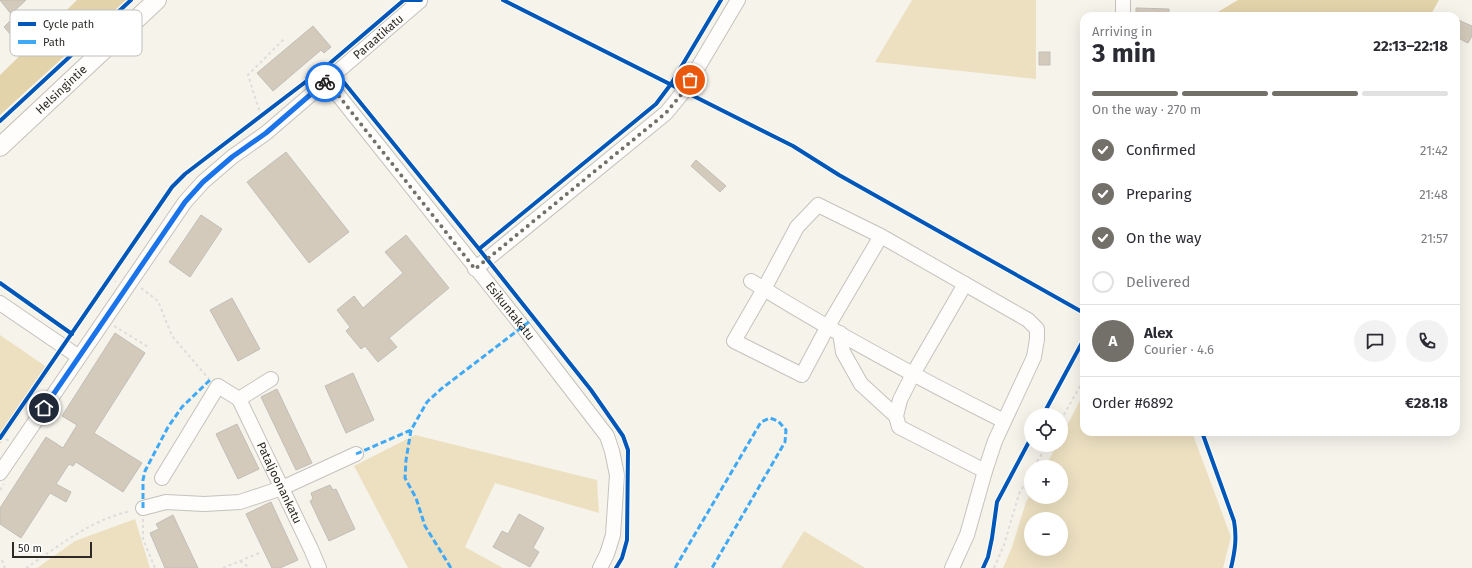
<!DOCTYPE html>
<html lang="en">
<head>
<meta charset="utf-8">
<style>
	body { margin:0; font-family:"Fira Sans",sans-serif; background:#f2f2f3; color:#2b2b33; height:100vh; display:flex; flex-direction:column; font-size:15px; white-space:nowrap }
	* { box-sizing:border-box; margin:0 }
	p { font-size:13px; color:#7c7c81 }
	.icon { flex:none; width:22px; height:22px; fill:none; stroke:currentColor; stroke-width:2; stroke-linecap:round; stroke-linejoin:round }
	.map { position:relative; flex:1; overflow:hidden }
	.sheet { position:absolute; left:1080px; top:12px; width:380px; height:424px; display:flex; flex-direction:column; background:#fff; border-radius:12px; box-shadow:0 4px 16px #0002 }
	.sheet>* { flex:none }
	.buttons { position:absolute; left:1024px; top:408px; display:grid; gap:8px }
	.buttons a { display:grid; place-items:center; width:44px; height:44px; border-radius:50%; background:#fff; box-shadow:0 4px 16px #0002; font-size:20px }
	.scale { position:absolute; left:12px; bottom:10px; width:80px; box-sizing:border-box; padding-left:4px; border:2px solid #2c2a25; border-top:0; font-size:11px; line-height:14px; white-space:nowrap; color:#2c2a25; -webkit-text-stroke:3px #fff; paint-order:stroke }
	.pin { position:absolute; display:grid; place-items:center; width:34px; height:34px; color:#fff; margin:-17px; border:2px solid #fff; border-radius:50%; box-shadow:0 1px 4px #0007 }
	.courier { position:absolute; display:grid; place-items:center; width:40px; height:40px; margin:-20px; border:3px solid #1a73e8; border-radius:50%; background:#fff; color:#222; box-shadow:0 1px 5px #0007 }
	.overview em { font-style:normal; font-weight:700 }
	.overview div { display:flex; flex-direction:column-reverse }
	.overview { display:flex; align-items:center; justify-content:space-between; height:68px; padding:0 12px }
	h1 { font-size:26px; font-weight:700; line-height:30px }
	.bar { display:grid; grid-template-columns:repeat(4,1fr); gap:6px 4px; align-content:center; height:48px; padding:0 12px }
	.bar i { height:5px; border-radius:3px; background:#e1e1e2 }
	.bar .active { background:#73706a }
	.bar p { grid-column:span 4 }
	.line { display:flex; align-items:center; gap:10px; padding:0 12px; border-top:1px solid #e1e1e2 }
	.line div { flex:1 }
	.round { display:grid; place-items:center; flex:none; width:42px; height:42px; border-radius:21px; background:#f2f2f3 }
	ol { padding:0 12px; list-style:none }
	li { display:flex; align-items:center; gap:12px; height:44px }
	li p { margin-inline-start:auto }
	li .icon { padding:4px; border-radius:50%; background:#73706a; color:#fff; stroke-width:4 }
	li:last-child { color:#7c7c81 }
	li i { width:22px; height:22px; border:2px solid #e1e1e2; border-radius:50% }
	.map>svg:first-child { display:block }
	.green { fill:#ece0c1; fill-rule:evenodd }
	.forest { fill:#e2d3ab }
	.building { fill:#d3cabb; stroke:#c1beb8 }
	.lines { fill:none; stroke-linecap:round; stroke-linejoin:round }
	.minor-casing { stroke:#c4c2bc; stroke-width:16 }
	.major-casing { stroke:#c4c2bc; stroke-width:20 }
	.path { stroke:#dddddb; stroke-width:2; stroke-dasharray:3 3; stroke-linecap:butt }
	.minor { stroke:#fefdfc; stroke-width:14 }
	.major { stroke:#fefdfc; stroke-width:18 }
	.quiet { stroke:#3fa9f5; stroke-width:3; stroke-dasharray:6 3; stroke-linecap:butt }
	.cycleway-casing { stroke:#fff; stroke-width:6 }
	.cycleway { stroke:#0057b8; stroke-width:4 }
	.done { stroke:#73706a; stroke-width:4; stroke-dasharray:0 7.2 }
	.route { stroke:#1a73e8; stroke-width:5 }
	.labels { text-anchor:middle; stroke-width:3.5; stroke-linejoin:round; paint-order:stroke }
	.street-label { font-size:12px; fill:#2c2a25; stroke:#fff }
	.key { fill:#fff; stroke:#c0bfbe; stroke-width:1 }
	.key-label { font-size:11px; fill:#2c2a25 }
</style>
</head>
<body>
<div class="map">
<svg width="1472" height="568" viewBox="0 0 1472 568">
	<rect width="100%" height="100%" fill="#f6f3eb"/>
	<path class="green" d="M912,0H1036V79L875,62Z
		M0,335L51,370L0,444Z
		M1084,393V432H1192L1231,537L1223,568H1003L1012,547L1026,502L1031,493V497H1061V467H1045L1057,445H1061V437ZM1031,519H1061V549H1031Z
		M415,435L597,480L599,513L495,483L465,547L503,568H408L354,466Z
		M135,519L150,568H37L75,541Z
		M804,531L865,568H781Z"/>
	<path class="forest" d="M77,0H126L0,115V75Z
		M1238,0H1439L1430,16H1211Z"/>
	<path class="building" d="M0,0H26L11,14Z
		M1136,8L1169,9V16H1136Z
		M1456,19L1472,26V36L1468,43L1456,37Z
		M11,20L19,30L12,36L4,27Z
		M313,26L331,47L324,53L321,50L273,91L257,73Z
		M1039,52H1050V65H1039Z
		M286,152L349,232L309,263L247,182Z
		M696,160L726,186L720,192L691,166Z
		M201,215L222,229L190,277L169,262Z
		M406,235L449,288L389,338L397,347L378,362L365,346L361,349L346,331L350,327L337,310L354,296L363,308L403,273L385,252Z
		M232,298L260,349L238,361L210,310Z
		M115,333L145,353L94,433L142,463L123,492L76,462L73,466L69,464L56,484L71,492L66,502L50,493L21,538L0,524V508L46,437L63,448L77,425L62,416Z
		M353,373L374,420L346,433L325,386Z
		M277,389L312,463L296,470L261,397Z
		M237,424L259,469L238,479L216,434Z
		M330,485L333,490L336,489L355,529L329,541L310,501L313,499L311,493Z
		M271,502L298,560L280,568H272L246,514Z
		M519,514L544,528L533,548L539,552L530,567L493,547L502,531L508,534Z
		M173,515L198,568H165L150,533L159,529L156,524Z"/>
	<g class="lines">
		<defs>
			<g id="minor">
				<path d="M1123,16V0"/>
				<path id="s1" d="M327,81L523,327L607,436L612,451L617,475L613,535L607,554L600,568"/>
				<path d="M881,236L818,205L797,227L764,289L734,341L802,375L828,326L881,236L1028,320L1037,329V339L1034,357L995,441L985,471L967,535L952,568"/>
				<path d="M475,269L666,113L684,91L738,0"/>
				<path d="M751,281C833,332 918,378 1004,421"/>
				<path d="M965,284L913,374L900,400L896,416L899,427L985,471"/>
				<path d="M0,303L79,357"/>
				<path d="M840,333L843,352L861,384L896,416"/>
				<path id="s2" d="M239,399L311,549L319,568"/>
				<path d="M239,399L271,379"/>
				<path id="s3" d="M0,473L185,202L203,182L232,157L266,133L420,1"/>
				<path d="M162,478L218,386L239,399"/>
				<path d="M143,508L166,502L204,504L240,502L282,488L356,454"/>
			</g>
			<g id="major">
				<path id="s4" d="M0,147L157,0"/>
			</g>
		</defs>
		<use href="#minor" class="minor-casing"/>
		<use href="#major" class="major-casing"/>
		<path class="path" d="M261,116L248,75L284,39
			M110,278L116,282
			M141,288L158,301L172,336L209,379
			M114,326L150,348
			M1061,420L1084,379
			M1,436L9,441
			M1034,467L1047,445
			M0,490L4,484
			M143,519V539L155,568
			M2,560L5,568
			M240,561L250,568
			M26,568C59,546 92,519 131,511
			M223,568L259,553
			M994,568L1004,545L1019,494L1031,473"/>
		<use href="#minor" class="minor"/>
		<use href="#major" class="major"/>
		<path class="quiet" d="M411,430L406,460L405,478L416,498L425,526L451,568
			M356,454L411,430L427,402L441,389L534,318
			M143,508V480L145,471L168,427L182,407L210,380
			M675,568L761,422L770,418L778,421L786,430L785,442L712,568"/>
		<defs>
			<path id="cycleway" d="M503,0L793,146L839,175L1084,313
				M329,64L479,249L656,104L671,84L721,0
				M0,121L131,0
				M479,249L591,390L623,436L628,450L627,540L622,558L616,568
				M0,283L72,334
				M1043,415L1084,339
				M1202,432L1234,521C1237,538 1235,551 1231,568
				M0,438L172,187L185,174L329,64L404,0H421
				M983,568L988,557L992,538L997,502L1031,438"/>
		</defs>
		<use href="#cycleway" class="cycleway-casing"/>
		<use href="#cycleway" class="cycleway"/>
	</g>
	<g class="lines">
		<path class="done" d="M325,82L327,81L475,269L666,113L684,91L690,80"/>
		<path class="route" d="M44,408L185,202L203,182L232,157L266,133L325,82"/>
	</g>
	<g class="labels">
		<g class="street-label">
			<text dy="4" stroke="none"><textPath href="#s3" startOffset="583">Paraatikatu</textPath></text>
			<text dy="4" stroke="none"><textPath href="#s4" startOffset="84">Helsingintie</textPath></text>
			<text dy="4" stroke="none"><textPath href="#s1" startOffset="294">Esikuntakatu</textPath></text>
			<text dy="4" stroke="none"><textPath href="#s2" startOffset="93">Pataljoonankatu</textPath></text>
		</g>
	</g>
	<rect x="10" y="10" width="132" height="46" rx="6" class="key"/>
	<rect x="18" y="22" width="18" height="4" fill="#0057b8"/>
	<rect x="18" y="40" width="18" height="4" fill="#3fa9f5"/>
	<g class="key-label">
		<text x="43" y="28">Cycle path</text>
		<text x="43" y="46">Path</text>
	</g>
</svg>
<div class="buttons">
<a><svg class="icon" aria-label="locate" viewBox="0 0 24 24"><circle cx="12" cy="12" r="6"/><path d="M12 2v4M12 18v4M2 12h4M18 12h4"/></svg></a>
<a>+</a>
<a>−</a>
</div>
<div class="scale">50 m</div>
<div class="pin" style="left:690px;top:80px;background:#ea580c"><svg class="icon" aria-label="bag" viewBox="0 0 24 24"><path d="M5 8h14l-1 12H6zM9 8a3 3 0 0 1 6 0"/></svg></div>
<div class="pin" style="left:44px;top:408px;background:#1f2937"><svg class="icon" aria-label="home" viewBox="0 0 24 24"><path d="M3 11l9-7 9 7M6 9v11h12V9"/></svg></div>
<div class="courier" style="left:325px;top:82px"><svg class="icon" aria-label="bike" viewBox="0 0 24 24"><circle cx="6" cy="16" r="4"/><circle cx="18" cy="16" r="4"/><path d="M6 16l4-8h5l3 8M10 8l3 8H6M13 5h3"/></svg></div>
<section class="sheet">
<div class="overview"><div><h1>3 min</h1><p>Arriving in</p></div><em>22:13–22:18</em></div>
<div class="bar"><i class="active"></i><i class="active"></i><i class="active"></i><i></i><p>On the way · 270 m</p></div>
<ol>
<li><svg class="icon" aria-label="check" viewBox="0 0 24 24"><path d="M5 12l5 5 9-10"/></svg>Confirmed<p>21:42</p></li>
<li><svg class="icon" aria-label="check" viewBox="0 0 24 24"><path d="M5 12l5 5 9-10"/></svg>Preparing<p>21:48</p></li>
<li><svg class="icon" aria-label="check" viewBox="0 0 24 24"><path d="M5 12l5 5 9-10"/></svg>On the way<p>21:57</p></li>
<li><i></i>Delivered</li>
</ol>
<div class="line" style="height:72px"><b class="round" style="background:#73706a;color:#fff">A</b><div><b>Alex</b><p>Courier · 4.6</p></div><a class="round"><svg class="icon" aria-label="chat" viewBox="0 0 24 24"><path d="M4 5h16v11H9l-5 4z"/></svg></a><a class="round"><svg class="icon" aria-label="phone" viewBox="0 0 24 24"><path d="M5 4h4l2 5-3 2q2 4 5 5l2-3 5 2v4C11 20 4 13 5 4z"/></svg></a></div>
<div class="line" style="height:52px"><div>Order #6892</div><b>€28.18</b></div>
</section>
</div>
</body>
</html>
